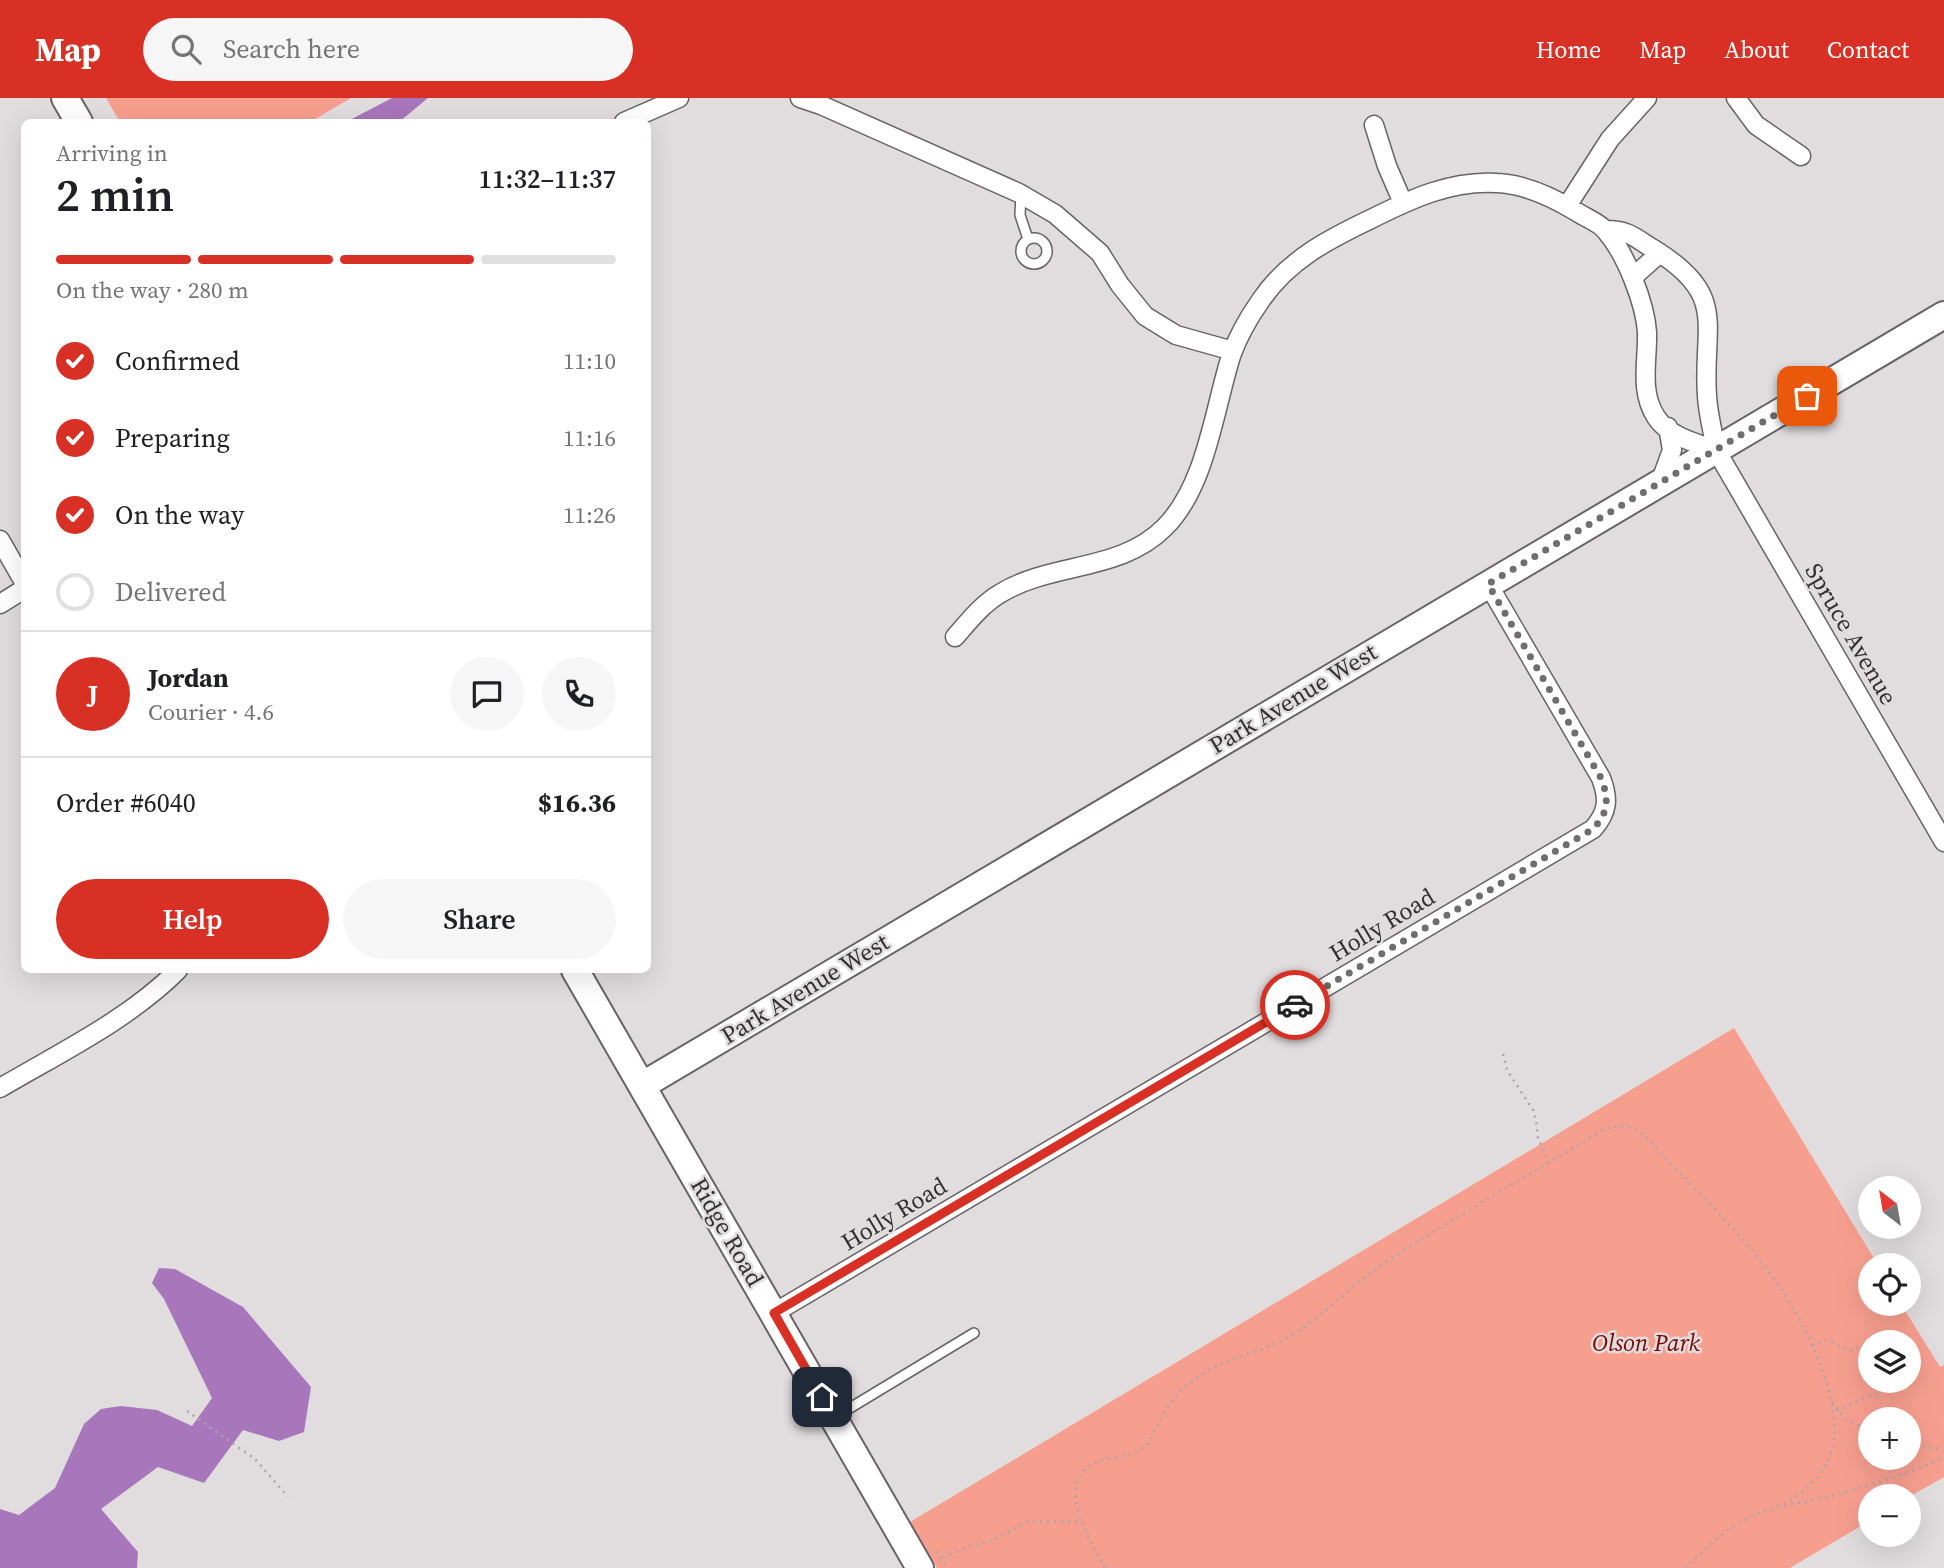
<!DOCTYPE html>
<html lang="en">
<head>
<meta charset="utf-8">
<style>
	body { margin:0; font-family:"Source Serif 4",serif; background:#f6f6f6; color:#202124; height:100vh; display:flex; flex-direction:column; font-size:26px; white-space:nowrap }
	* { box-sizing:border-box; margin:0 }
	p { font-size:23px; color:#757577 }
	.icon { flex:none; width:38px; height:38px; fill:none; stroke:currentColor; stroke-width:2; stroke-linecap:round; stroke-linejoin:round }
	.map { position:relative; flex:1; overflow:hidden }
	.sheet { position:absolute; left:21px; top:21px; width:630px; height:854px; display:flex; flex-direction:column; background:#fff; border-radius:10px; box-shadow:0 7px 28px #0002 }
	.sheet>* { flex:none }
	.needle { width:46px; rotate:329deg }
	.fabs { position:absolute; left:1858px; top:1078px; display:grid; gap:14px }
	.fabs a { display:grid; place-items:center; width:63px; height:63px; border-radius:50%; background:#fff; box-shadow:0 7px 28px #0002; font-size:35px }
	.pin { position:absolute; display:grid; place-items:center; width:60px; height:60px; color:#fff; margin:-30px; border-radius:14px; box-shadow:0 4px 10px #0006 }
	.courier { position:absolute; display:grid; place-items:center; width:70px; height:70px; margin:-35px; border:5px solid #d93025; border-radius:50%; background:#fff; color:#222; box-shadow:0 2px 9px #0007 }
	.head em { font-style:normal; font-weight:600 }
	.head div { display:flex; flex-direction:column-reverse }
	.head { display:flex; align-items:center; justify-content:space-between; height:119px; padding:0 35px }
	h1 { font-size:46px; font-weight:600; line-height:52px }
	.bar { display:grid; grid-template-columns:repeat(4,1fr); gap:10px 7px; align-content:center; height:84px; padding:0 35px }
	.bar i { height:9px; border-radius:5px; background:#e0e0e0 }
	.bar .selected { background:#d93025 }
	.bar p { grid-column:span 4 }
	.line { display:flex; align-items:center; gap:18px; padding:0 35px; border-top:2px solid #e0e0e0 }
	.line div { flex:1 }
	.round { display:grid; place-items:center; flex:none; width:74px; height:74px; border-radius:37px; background:#f6f6f6 }
	ol { padding:0 35px; list-style:none }
	li { display:flex; align-items:center; gap:21px; height:77px }
	li p { margin-inline-start:auto }
	li .icon { padding:7px; border-radius:50%; background:#d93025; color:#fff; stroke-width:4 }
	li:last-child { color:#757577 }
	li i { width:38px; height:38px; border:4px solid #e0e0e0; border-radius:50% }
	.action { display:flex; gap:14px; margin-top:auto; padding:14px 35px }
	.action a { flex:1; height:80px; border-radius:42px; background:#d93025; color:#fff; font-size:28px; font-weight:600; line-height:80px; text-align:center }
	.action a+a { background:#f6f6f6; color:#202124 }
	header { display:flex; align-items:center; gap:42px; box-sizing:border-box; height:98px; padding:0 35px; background:#d93025; color:#fff }
	header strong { font-size:33px }
	nav { display:flex; gap:38px; margin-inline-start:auto; font-size:24px }
	.search { width:490px; height:63px; background:#f6f6f6; display:flex; align-items:center; gap:18px; box-sizing:border-box; padding:0 24px; border-radius:38px; color:#757577; font-size:26px }
	.map>svg:first-child { display:block }
	.green { fill:#f79f8f; fill-rule:evenodd }
	.water { fill:#a876bb }
	.lines { fill:none; stroke-linecap:round; stroke-linejoin:round }
	.lane-casing { stroke:#686465; stroke-width:12 }
	.street-casing { stroke:#686465; stroke-width:21 }
	.secondary-casing { stroke:#686465; stroke-width:30 }
	.path { stroke:#a9a6a7; stroke-width:2.5; stroke-dasharray:2 5; stroke-linecap:butt }
	.lane { stroke:#fff; stroke-width:9 }
	.street { stroke:#fff; stroke-width:18 }
	.secondary { stroke:#fff; stroke-width:26 }
	.done { stroke:#6f6d6e; stroke-width:7; stroke-dasharray:0 12.6 }
	.route { stroke:#d93025; stroke-width:9 }
	.labels { text-anchor:middle; stroke-width:5; stroke-linejoin:round; paint-order:stroke }
	.street-label { font-size:24px; fill:#323031; stroke:#e1ddde }
	.park-label { font-size:24px; font-style:italic; fill:#780800; stroke:#e1ddde }
</style>
</head>
<body>
<header>
<strong>Map</strong>
<div class="search"><svg class="icon" aria-label="search" viewBox="0 0 24 24"><circle cx="10" cy="10" r="6"/><path d="M15 15l6 6"/></svg>Search here</div>
<nav><a>Home</a><a>Map</a><a>About</a><a>Contact</a></nav>
</header>
<div class="map">
<svg width="1944" height="1470" viewBox="0 0 1944 1470">
	<rect width="100%" height="100%" fill="#e1ddde"/>
	<path class="green" d="M106,0H351L310,24H120Z
		M1734,930L1878,1167H1871V1206H1901L1940,1269L1944,1267V1379L1909,1399L1871,1398V1422L1790,1470H937L910,1424ZM1871,1244H1909V1283H1871ZM1871,1321H1909V1360H1871Z"/>
	<path class="water" d="M392,0H428L399,24H346Z
		M159,1170L175,1171L243,1209L311,1289L304,1334L279,1343L243,1332L204,1385L158,1369L101,1411L138,1454L137,1470H0V1411L19,1417L55,1390L84,1326L101,1311L121,1308L157,1312L192,1328L212,1300L164,1201L152,1185Z"/>
	<g class="lines">
		<defs>
			<path id="lane" d="M1021,96L1020,117L1028,141
				M1021 153a13 13 0 1 1 26 0a13 13 0 1 1-26 0Z
				M835,1319L974,1235"/>
			<path id="street" d="M800,0L821,7L1019,95L1055,116L1100,155L1120,187L1145,218L1176,237L1226,251L1232,255
				M1736,0L1756,27L1801,58
				M624,24L679,0
				M1374,27L1387,68L1403,105
				M1567,108L1610,41L1647,0
				M1606,132C1629,132 1635,140 1655,152C1729,198 1702,227 1707,298C1708,316 1713,334 1716,352L1944,744
				M1633,179L1660,155
				M1660,385L1672,352L1668,329
				M0,442L24,484
				M0,506L24,491
				M955,539C969,523 982,506 1001,495C1052,464 1121,474 1165,429C1206,388 1214,312 1231,258C1238,238 1249,219 1261,202C1288,162 1329,141 1371,121C1411,101 1451,82 1497,85C1525,86 1554,100 1577,114C1586,120 1600,125 1606,133C1626,156 1645,205 1647,234C1648,262 1639,293 1656,319C1668,338 1695,345 1716,352
				M0,990C61,954 128,922 178,872
				M774,1215L1593,731C1608,714 1609,701 1601,680L1488,486"/>
			<path id="secondary" d="M65,0L79,24
				M575,872L920,1470
				M643,987L1944,217"/>
		</defs>
		<use href="#lane" class="lane-casing"/>
		<use href="#street" class="street-casing"/>
		<use href="#secondary" class="secondary-casing"/>
		<path class="path" d="M1503,956L1507,972L1533,1012L1536,1022L1538,1040L1549,1065
			M1812,1248L1827,1242C1836,1244 1844,1252 1853,1253L1862,1247L1871,1261
			M1832,1304L1845,1321L1871,1333
			M187,1313L255,1361L288,1399
			M1837,1313L1867,1298L1879,1296L1890,1283
			M1909,1345L1944,1352
			M936,1453L948,1470
			M943,1459L973,1447L992,1443L1028,1423L1076,1424L1081,1420
			M1105,1470C1093,1448 1067,1406 1078,1382C1091,1354 1121,1365 1142,1350C1155,1341 1158,1323 1167,1310C1173,1300 1182,1291 1192,1283C1222,1259 1265,1255 1297,1234C1328,1214 1353,1185 1384,1165C1455,1119 1529,1077 1601,1033C1619,1026 1631,1026 1645,1038C1689,1086 1748,1140 1783,1194C1807,1231 1843,1302 1833,1348C1827,1374 1805,1395 1783,1407
			M1685,1470C1705,1450 1727,1430 1753,1418C1778,1406 1805,1405 1832,1398C1870,1387 1909,1376 1944,1359"/>
		<use href="#lane" class="lane"/>
		<use href="#street" class="street"/>
		<use href="#secondary" class="secondary"/>
	</g>
	<g class="lines">
		<path class="done" d="M1295,907L1593,731C1609,714 1609,701 1601,680L1488,486L1807,298"/>
		<path class="route" d="M822,1299L774,1215L1295,907"/>
	</g>
	<g class="labels">
		<g class="street-label">
			<text transform="translate(1851 536) rotate(60)" y="8">Spruce Avenue</text>
			<text transform="translate(1293 601) rotate(-31)" y="8">Park Avenue West</text>
			<text transform="translate(1382 827) rotate(-31)" y="8">Holly Road</text>
			<text transform="translate(805 891) rotate(-31)" y="8">Park Avenue West</text>
			<text transform="translate(894 1116) rotate(-31)" y="8">Holly Road</text>
			<text transform="translate(727 1134) rotate(60)" y="8">Ridge Road</text>
		</g>
		<g class="park-label">
			<text x="1646" y="1253">Olson Park</text>
		</g>
	</g>
</svg>
<div class="fabs">
<a><svg class="needle" viewBox="-14 -14 28 28"><path d="M0-13l5 13h-10z" fill="#e53935"/><path d="M0 13l5-13h-10z" fill="#757577"/></svg></a>
<a><svg class="icon" aria-label="locate" viewBox="0 0 24 24"><circle cx="12" cy="12" r="6"/><path d="M12 2v4M12 18v4M2 12h4M18 12h4"/></svg></a>
<a><svg class="icon" aria-label="layers" viewBox="0 0 24 24"><path d="M12 4l9 5-9 5-9-5zM3 14l9 5 9-5"/></svg></a>
<a>+</a>
<a>−</a>
</div>
<div class="pin" style="left:1807px;top:298px;background:#ea580c"><svg class="icon" aria-label="bag" viewBox="0 0 24 24"><path d="M5 8h14l-1 12H6zM9 8a3 3 0 0 1 6 0"/></svg></div>
<div class="pin" style="left:822px;top:1299px;background:#1f2937"><svg class="icon" aria-label="home" viewBox="0 0 24 24"><path d="M3 11l9-7 9 7M6 9v11h12V9"/></svg></div>
<div class="courier" style="left:1295px;top:907px"><svg class="icon" aria-label="car" viewBox="0 0 24 24"><path d="M5 17H2v-5l4-1 3-4h7l3 4 3 1v5h-3M9 17h6M6 11h13"/><circle cx="7" cy="17" r="2"/><circle cx="17" cy="17" r="2"/></svg></div>
<section class="sheet">
<div class="head"><div><h1>2 min</h1><p>Arriving in</p></div><em>11:32–11:37</em></div>
<div class="bar"><i class="selected"></i><i class="selected"></i><i class="selected"></i><i></i><p>On the way · 280 m</p></div>
<ol>
<li><svg class="icon" aria-label="check" viewBox="0 0 24 24"><path d="M5 12l5 5 9-10"/></svg>Confirmed<p>11:10</p></li>
<li><svg class="icon" aria-label="check" viewBox="0 0 24 24"><path d="M5 12l5 5 9-10"/></svg>Preparing<p>11:16</p></li>
<li><svg class="icon" aria-label="check" viewBox="0 0 24 24"><path d="M5 12l5 5 9-10"/></svg>On the way<p>11:26</p></li>
<li><i></i>Delivered</li>
</ol>
<div class="line" style="height:126px"><b class="round" style="background:#d93025;color:#fff">J</b><div><b>Jordan</b><p>Courier · 4.6</p></div><a class="round"><svg class="icon" aria-label="chat" viewBox="0 0 24 24"><path d="M4 5h16v11H9l-5 4z"/></svg></a><a class="round"><svg class="icon" aria-label="phone" viewBox="0 0 24 24"><path d="M5 4h4l2 5-3 2q2 4 5 5l2-3 5 2v4C11 20 4 13 5 4z"/></svg></a></div>
<div class="line" style="height:91px"><div>Order #6040</div><b>$16.36</b></div>
<div class="action"><a>Help</a><a>Share</a></div>
</section>
</div>
</body>
</html>
